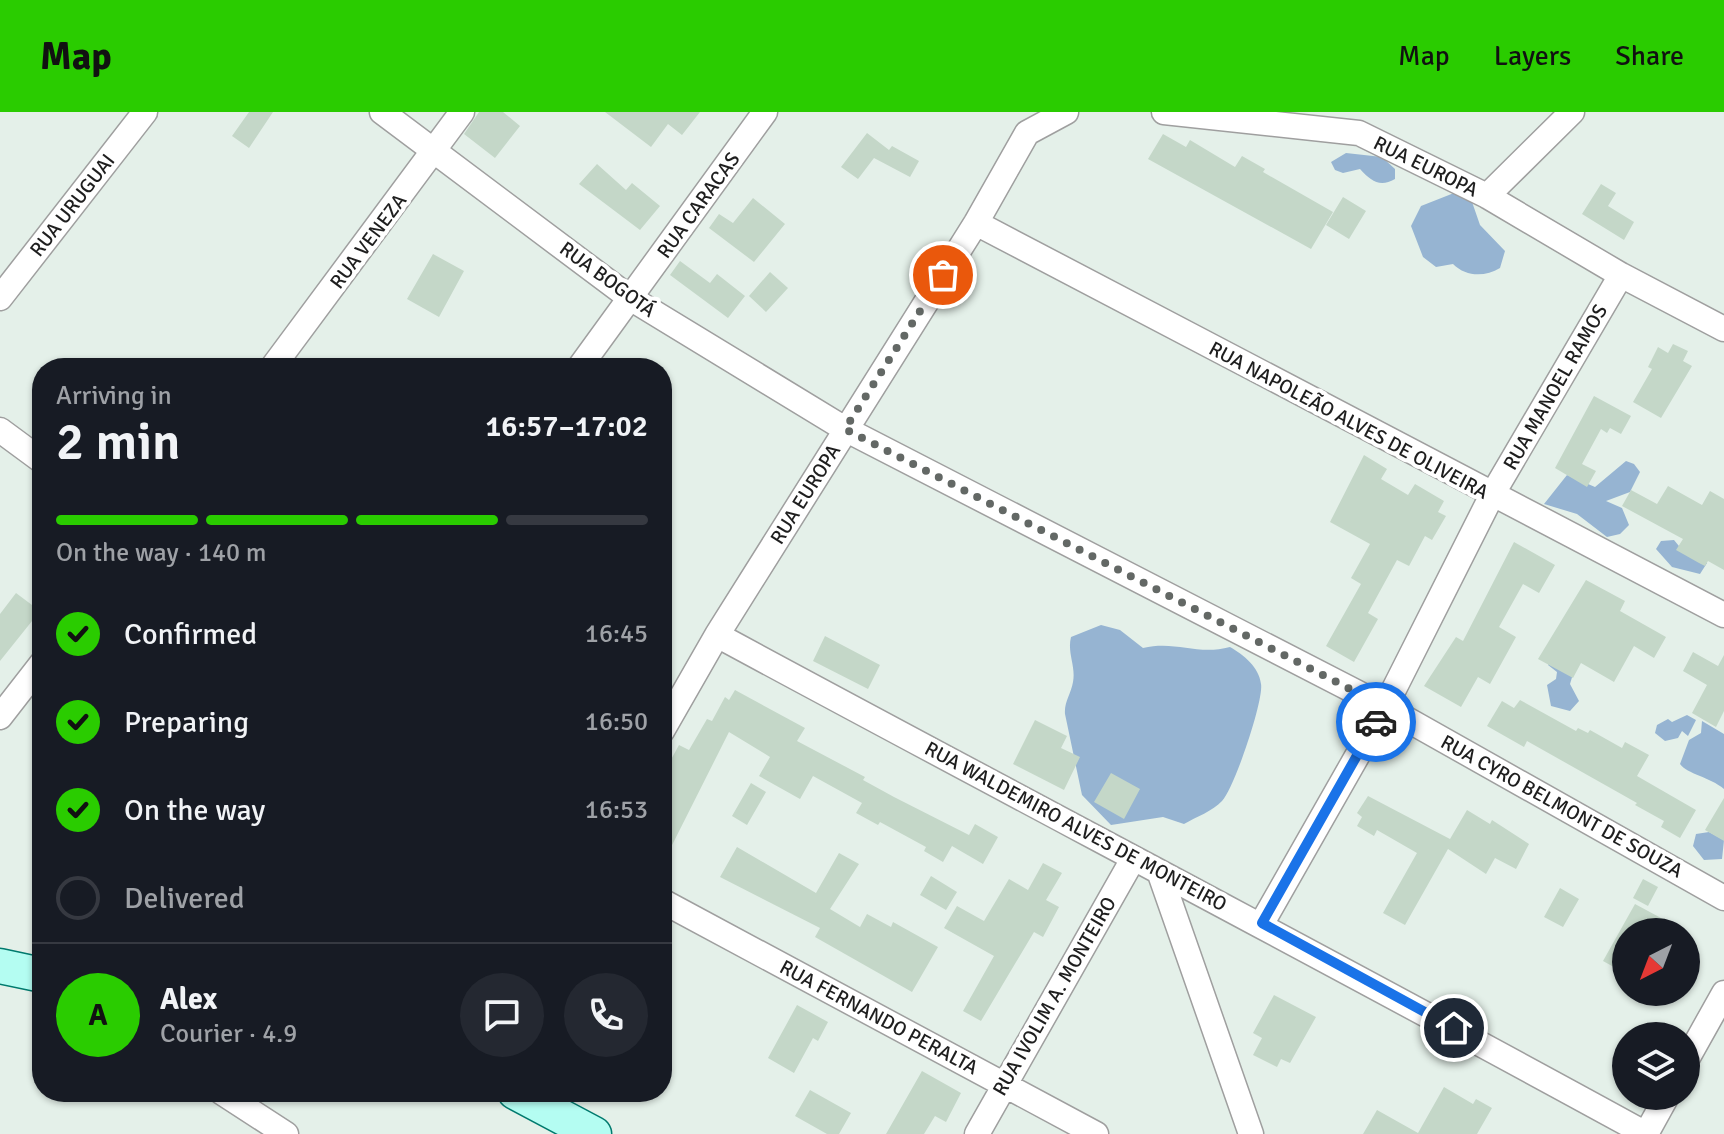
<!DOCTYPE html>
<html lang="en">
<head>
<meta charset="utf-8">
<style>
	body { margin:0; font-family:Signika,sans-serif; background:#242831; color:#f1f3f6; height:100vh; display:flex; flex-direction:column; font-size:30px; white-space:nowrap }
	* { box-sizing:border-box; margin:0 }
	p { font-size:26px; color:#9ea1a6 }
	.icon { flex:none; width:44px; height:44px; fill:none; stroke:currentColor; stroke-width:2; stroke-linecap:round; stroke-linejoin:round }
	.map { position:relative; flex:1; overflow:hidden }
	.panel { position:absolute; left:32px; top:246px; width:640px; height:744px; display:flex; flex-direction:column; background:#171b24; border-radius:32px; box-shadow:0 2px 6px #0004 }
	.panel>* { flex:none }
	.needle { width:52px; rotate:222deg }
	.controls { position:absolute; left:1612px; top:806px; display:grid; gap:16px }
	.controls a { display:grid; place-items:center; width:88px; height:88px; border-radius:50%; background:#171b24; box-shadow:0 2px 6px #0004; font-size:40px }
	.pin { position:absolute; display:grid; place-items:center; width:68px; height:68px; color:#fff; margin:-34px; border:4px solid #fff; border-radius:50%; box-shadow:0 2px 8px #0007 }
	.courier { position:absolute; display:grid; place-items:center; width:80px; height:80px; margin:-40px; border:6px solid #1a73e8; border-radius:50%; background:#fff; color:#222; box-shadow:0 2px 10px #0007 }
	.head em { font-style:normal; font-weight:600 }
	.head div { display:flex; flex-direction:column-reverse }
	.head { display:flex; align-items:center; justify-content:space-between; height:136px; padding:0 24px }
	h1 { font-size:52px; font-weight:600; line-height:60px }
	.bar { display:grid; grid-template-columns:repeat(4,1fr); gap:12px 8px; align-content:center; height:96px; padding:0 24px }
	.bar i { height:10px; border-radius:6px; background:#363941 }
	.bar .on { background:#2acc00 }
	.bar p { grid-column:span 4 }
	.line { display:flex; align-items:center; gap:20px; padding:0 24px; border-top:2px solid #363941 }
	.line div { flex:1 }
	.round { display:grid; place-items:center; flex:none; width:84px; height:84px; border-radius:42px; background:#242831 }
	ol { padding:0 24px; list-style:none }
	li { display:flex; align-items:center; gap:24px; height:88px }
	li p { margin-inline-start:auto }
	li .icon { padding:8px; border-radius:50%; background:#2acc00; color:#111; stroke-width:4 }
	li:last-child { color:#9ea1a6 }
	li i { width:44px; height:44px; border:4px solid #363941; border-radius:50% }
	header { display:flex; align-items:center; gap:48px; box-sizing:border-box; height:112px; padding:0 40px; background:#2acc00; color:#111 }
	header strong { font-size:38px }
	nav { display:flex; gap:44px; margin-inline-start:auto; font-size:28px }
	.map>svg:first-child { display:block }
	.forest { fill:#96b4d2 }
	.building { fill:#c4d7c8 }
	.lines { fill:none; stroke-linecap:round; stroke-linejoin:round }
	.minor-casing { stroke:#9f9f9f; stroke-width:27 }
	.secondary-casing { stroke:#007a6e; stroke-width:37 }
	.minor { stroke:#fff; stroke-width:24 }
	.secondary { stroke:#b4fdf2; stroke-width:34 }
	.done { stroke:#636865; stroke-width:8; stroke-dasharray:0 14.4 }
	.route { stroke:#1a73e8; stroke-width:10 }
	.labels { text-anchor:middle; stroke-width:8; stroke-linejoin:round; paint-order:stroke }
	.street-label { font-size:20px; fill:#1e1e1e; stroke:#fff }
</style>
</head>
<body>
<header>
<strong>Map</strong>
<nav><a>Map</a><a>Layers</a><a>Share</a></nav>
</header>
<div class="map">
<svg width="1724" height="1022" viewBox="0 0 1724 1022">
	<rect width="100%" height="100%" fill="#e4f0e9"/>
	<path class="forest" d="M1346,41L1382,45L1395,57V67C1380,76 1371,69 1360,57L1343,61L1335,58L1331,50Z
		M1454,81L1471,87L1480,113L1505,139L1500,156C1485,165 1466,165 1453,152L1436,155L1423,145L1411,114L1421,94Z
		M1626,349L1634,352L1640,360L1630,380L1606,389L1622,396L1629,413L1620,422L1607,425L1577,402L1544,392L1567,363L1595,375Z
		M1674,428L1683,439L1707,451L1700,462L1672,455L1656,437L1661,429Z
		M1101,513L1120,518L1143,536C1176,528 1197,544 1230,535C1244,543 1259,555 1261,572C1264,588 1234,677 1222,689C1213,699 1196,705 1184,712L1163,705L1111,713L1082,683L1065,602C1064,590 1071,582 1073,570C1076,554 1067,541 1071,525Z
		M1550,549L1573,562L1570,572L1579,589L1570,599L1551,594L1547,573L1556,567L1557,560L1548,553Z
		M1687,603L1696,608L1688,624L1682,619L1678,626L1665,629L1655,621L1657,613L1668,607L1672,610Z
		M1702,609L1724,622V677C1710,665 1687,662 1680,652L1689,628L1701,621Z
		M1709,720L1724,728L1722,747L1704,748L1693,734L1696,722Z"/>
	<path class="building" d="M249,0H273L249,36L232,24Z
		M479,0H503L520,14L495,46L464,22Z
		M605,0H700L682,23L668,12L651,35Z
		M867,21L889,38L892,34L919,49L910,65L874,46L858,67L841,55Z
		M1163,22L1186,35L1190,28L1235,55L1242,44L1265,57L1263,60L1333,100L1311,137L1148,47Z
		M597,52L626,78L632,71L660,94L640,118L579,72Z
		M1601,72L1616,81L1608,94L1634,110L1624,128L1582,102Z
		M1343,85L1366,99L1349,127L1326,113Z
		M753,86L785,112L754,150L709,116L719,102L733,111Z
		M433,142L464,159L439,205L407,187Z
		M680,149L710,171L717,162L745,184L728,206L670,163Z
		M770,160L788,176L766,200L749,184Z
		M1673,232L1688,239L1683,249L1692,254L1661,306L1633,290L1652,257L1648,255L1658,235L1668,241Z
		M1594,284L1631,304L1621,322L1610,316L1607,321L1601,317L1582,352L1596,359L1587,375L1555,356Z
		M1364,343L1387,357L1381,367L1408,383L1415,372L1444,389L1438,400L1446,404L1432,428L1425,424L1409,454L1397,448L1368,501L1378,507L1354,550L1326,534L1361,472L1351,466L1370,432L1330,410Z
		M1668,374L1702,393L1710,379L1724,387V458L1708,449L1705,454L1699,451L1676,438L1683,427L1622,394L1631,378L1657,392Z
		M1514,430L1555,453L1539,481L1523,472L1499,515L1516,525L1490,572L1478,565L1461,595L1424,574L1456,525L1463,529Z
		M1586,468L1625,489L1620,499L1666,525L1654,546L1634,534L1614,570L1581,551L1573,566L1538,547Z
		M16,481L40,499L0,549V502Z
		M825,524L880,553L868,577L813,549Z
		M1693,540L1718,554L1724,543V599L1716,615L1692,601L1707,573L1683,559Z
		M735,578L805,616L797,629L865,665L863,668L894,685L969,723L975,712L998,725L983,752L952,734L943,750L924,739L926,735L880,710L878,713L856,701L862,691L813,664L800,687L759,664L770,645L729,620L662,753V664L679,633L689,638L707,607L712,609L725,585L729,588Z
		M1520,588L1576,619L1578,616L1588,621L1590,618L1622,636L1625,630L1649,643L1637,664L1696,698L1680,726L1661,715L1664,709L1635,693L1637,691L1527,629L1524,635L1487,614L1502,589L1514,596Z
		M1035,608L1067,624L1061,636L1080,645L1064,678L1013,652Z
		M1111,661L1140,677L1124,707L1094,690Z
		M751,671L766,680L747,713L732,704Z
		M1368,684L1450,727L1467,698L1490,712L1492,708L1529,732L1516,757L1495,746L1486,762L1448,737L1405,813L1383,801L1417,741L1377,718L1374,724L1357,714L1362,705L1357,701Z
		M1724,686V729L1705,718Z
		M737,735L816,781L839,741L859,752L830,797L860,815L867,802L891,815L893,810L938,835L912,880L815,825L820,816L720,765Z
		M1043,751L1062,761L1046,788L1059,795L1043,825L1034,820L981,909L963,899L994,844L944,816L957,794L984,809L1009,767L1028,778Z
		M931,764L957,780L946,798L920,783Z
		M1643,767L1658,775L1648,794L1633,786Z
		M1560,776L1579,787L1563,815L1544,805Z
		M1635,792L1687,820H1626V850L1621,859L1603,849Z
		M1274,883L1316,905L1290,951L1281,947L1277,955L1253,943L1262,926L1253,921Z
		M797,893L828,910L818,929L813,926L794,961L768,946Z
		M922,959L961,981L946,1010L935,1004L924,1022H886Z
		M1444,975L1473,992L1476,987L1492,996L1477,1022H1363L1377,998L1418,1021Z
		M810,978L851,1001L839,1022H827L795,1004Z"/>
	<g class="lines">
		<defs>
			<path id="minor" d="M382,0L630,186L845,317L1385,595L1724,786
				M1164,0L1359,21L1487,84L1621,163L1724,217
				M1487,84L1572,0
				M976,111L1724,503
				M0,186L145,0
				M272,256L462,0
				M579,256L765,0
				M0,318L42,349
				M717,523C1026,690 1338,853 1646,1022
				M0,605L42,551
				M662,619L717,523L976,111L1027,21L1066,0
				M1160,762L1251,1022
				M662,789L1096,1022
				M1262,811L1385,595L1492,383L1621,163
				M1686,949L1724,881
				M221,980L286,1022
				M977,1022L1133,747
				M1646,1022L1667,984"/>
			<path id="secondary" d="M0,854L42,863
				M515,980L594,1022"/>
		</defs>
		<use href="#minor" class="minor-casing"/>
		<use href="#secondary" class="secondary-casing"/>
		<use href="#minor" class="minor"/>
		<use href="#secondary" class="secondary"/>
	</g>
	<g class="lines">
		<path class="done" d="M943,163L845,317L1385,595L1376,610"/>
		<path class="route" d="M1376,610L1262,811L1454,916"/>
	</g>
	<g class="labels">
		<g class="street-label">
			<text transform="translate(1426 54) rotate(26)" y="7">RUA EUROPA</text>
			<text transform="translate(72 93) rotate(-52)" y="7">RUA URUGUAI</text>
			<text transform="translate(698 93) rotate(-54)" y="7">RUA CARACAS</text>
			<text transform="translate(368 129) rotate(-53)" y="7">RUA VENEZA</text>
			<text transform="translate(608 167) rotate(36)" y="7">RUA BOGOTÁ</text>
			<text transform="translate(1555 275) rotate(-60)" y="7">RUA MANOEL RAMOS</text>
			<text transform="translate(1349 308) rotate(28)" y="7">RUA NAPOLEÃO ALVES DE OLIVEIRA</text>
			<text transform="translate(805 382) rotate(-58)" y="7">RUA EUROPA</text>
			<text transform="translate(1562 694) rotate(29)" y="7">RUA CYRO BELMONT DE SOUZA</text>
			<text transform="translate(1076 714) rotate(28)" y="7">RUA WALDEMIRO ALVES DE MONTEIRO</text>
			<text transform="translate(1054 884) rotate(-60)" y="7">RUA IVOLIM A. MONTEIRO</text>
			<text transform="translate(879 905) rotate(28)" y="7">RUA FERNANDO PERALTA</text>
		</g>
	</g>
</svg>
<div class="controls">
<a><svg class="needle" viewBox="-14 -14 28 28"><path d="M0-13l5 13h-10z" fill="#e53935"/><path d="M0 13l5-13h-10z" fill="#9ea1a6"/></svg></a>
<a><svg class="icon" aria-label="layers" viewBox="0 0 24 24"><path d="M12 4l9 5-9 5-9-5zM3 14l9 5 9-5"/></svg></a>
</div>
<div class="pin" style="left:943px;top:163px;background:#ea580c"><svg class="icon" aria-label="bag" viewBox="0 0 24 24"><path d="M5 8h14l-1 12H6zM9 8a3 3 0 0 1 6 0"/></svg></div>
<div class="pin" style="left:1454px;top:916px;background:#1f2937"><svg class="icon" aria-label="home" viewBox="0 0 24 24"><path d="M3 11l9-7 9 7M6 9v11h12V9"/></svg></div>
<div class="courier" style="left:1376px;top:610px"><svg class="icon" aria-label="car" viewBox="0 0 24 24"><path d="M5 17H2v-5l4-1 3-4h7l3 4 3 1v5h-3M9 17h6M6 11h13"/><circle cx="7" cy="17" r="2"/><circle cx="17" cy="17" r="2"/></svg></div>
<section class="panel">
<div class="head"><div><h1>2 min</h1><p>Arriving in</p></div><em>16:57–17:02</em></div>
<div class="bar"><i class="on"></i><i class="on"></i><i class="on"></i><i></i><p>On the way · 140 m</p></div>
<ol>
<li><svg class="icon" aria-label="check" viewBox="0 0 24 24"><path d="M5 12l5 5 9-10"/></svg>Confirmed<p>16:45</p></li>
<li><svg class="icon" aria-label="check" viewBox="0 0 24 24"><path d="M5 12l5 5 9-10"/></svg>Preparing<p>16:50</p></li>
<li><svg class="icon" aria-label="check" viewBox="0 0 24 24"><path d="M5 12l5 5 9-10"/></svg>On the way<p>16:53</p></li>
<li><i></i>Delivered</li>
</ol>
<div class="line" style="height:144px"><b class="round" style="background:#2acc00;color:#111">A</b><div><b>Alex</b><p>Courier · 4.9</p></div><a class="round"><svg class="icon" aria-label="chat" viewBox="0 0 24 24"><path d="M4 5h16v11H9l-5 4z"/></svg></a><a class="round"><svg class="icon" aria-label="phone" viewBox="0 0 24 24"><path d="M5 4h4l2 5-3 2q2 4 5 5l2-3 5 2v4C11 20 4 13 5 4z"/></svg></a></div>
</section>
</div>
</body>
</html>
